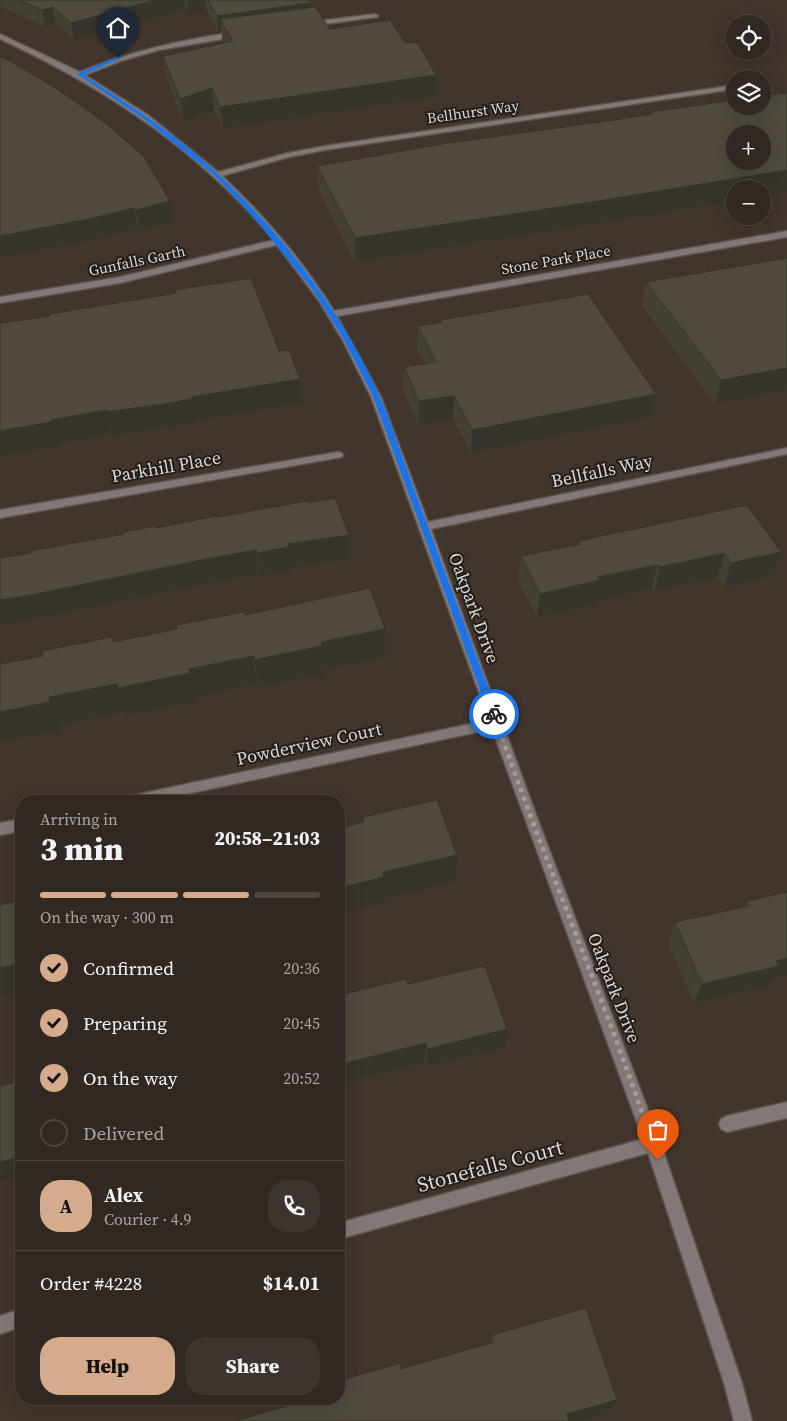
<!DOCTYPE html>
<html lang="en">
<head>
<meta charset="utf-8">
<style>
	body { margin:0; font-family:"Source Serif 4",serif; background:#3d342f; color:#f1f3f6; height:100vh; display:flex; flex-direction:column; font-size:19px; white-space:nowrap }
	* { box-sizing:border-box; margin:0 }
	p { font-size:16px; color:#a8a6a5 }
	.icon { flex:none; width:28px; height:28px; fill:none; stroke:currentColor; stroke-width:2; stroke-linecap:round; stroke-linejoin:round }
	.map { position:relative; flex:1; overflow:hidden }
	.details { position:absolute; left:15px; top:795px; width:330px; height:610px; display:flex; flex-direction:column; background:#312822; border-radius:20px; box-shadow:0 5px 20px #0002,0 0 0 1px #4c4440 }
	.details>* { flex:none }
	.tools { position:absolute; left:726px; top:15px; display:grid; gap:10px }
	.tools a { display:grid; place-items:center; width:45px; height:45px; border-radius:50%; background:#312822; box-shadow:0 5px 20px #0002,0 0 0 1px #4c4440; font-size:25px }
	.pin { position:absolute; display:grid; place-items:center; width:42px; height:42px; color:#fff; margin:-51px -21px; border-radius:50% 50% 50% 0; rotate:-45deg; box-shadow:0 0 5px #0007 }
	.pin .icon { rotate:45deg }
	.courier { position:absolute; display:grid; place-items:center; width:50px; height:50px; margin:-25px; border:4px solid #1a73e8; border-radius:50%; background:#fff; color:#222; box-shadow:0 1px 6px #0007 }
	.summary em { font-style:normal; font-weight:800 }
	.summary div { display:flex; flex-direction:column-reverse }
	.summary { display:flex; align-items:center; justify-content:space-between; height:85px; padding:0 25px }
	h1 { font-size:32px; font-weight:800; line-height:38px }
	.bar { display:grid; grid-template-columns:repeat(4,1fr); gap:8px 5px; align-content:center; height:60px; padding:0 25px }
	.bar i { height:6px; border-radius:4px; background:#4c4440 }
	.bar .current { background:#d6ab8b }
	.bar p { grid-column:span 4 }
	.line { display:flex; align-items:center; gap:12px; padding:0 25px; border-top:1px solid #4c4440 }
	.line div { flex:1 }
	.round { display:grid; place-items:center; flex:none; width:52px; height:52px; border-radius:20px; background:#3d342f }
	ol { padding:0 25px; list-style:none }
	li { display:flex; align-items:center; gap:15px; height:55px }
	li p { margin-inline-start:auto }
	li .icon { padding:5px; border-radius:50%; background:#d6ab8b; color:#111; stroke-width:4 }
	li:last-child { color:#a8a6a5 }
	li i { width:28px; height:28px; border:2px solid #4c4440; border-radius:50% }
	.action { display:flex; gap:10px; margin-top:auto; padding:10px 25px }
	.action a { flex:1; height:58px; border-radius:20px; background:#d6ab8b; color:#111; font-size:20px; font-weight:800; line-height:58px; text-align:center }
	.action a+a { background:#3d342f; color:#f1f3f6 }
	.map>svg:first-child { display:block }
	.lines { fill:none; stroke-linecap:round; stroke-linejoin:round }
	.minor-casing { stroke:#5d524a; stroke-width:3 }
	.minor { fill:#817978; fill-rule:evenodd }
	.wall { fill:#444034 }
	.shaded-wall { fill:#37342b }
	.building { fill:#4f4a3d; stroke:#37342b; fill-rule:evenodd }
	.route { fill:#1a73e8 }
	.done { stroke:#a69d97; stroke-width:5; stroke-dasharray:0 9 }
	.labels { text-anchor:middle; stroke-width:4; stroke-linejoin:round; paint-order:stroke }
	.far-street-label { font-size:15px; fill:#ddd5d0; stroke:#231e1a }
	.street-label { font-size:18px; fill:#ddd5d0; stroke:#231e1a }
	.near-street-label { font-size:21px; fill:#ddd5d0; stroke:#231e1a }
</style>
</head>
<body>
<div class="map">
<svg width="787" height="1421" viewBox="0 0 787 1421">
	<rect width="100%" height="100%" fill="#41352d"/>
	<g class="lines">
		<defs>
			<path id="minor" d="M375,14L378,16L377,17L310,26L306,24L310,22Z
				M238,32H241V36L159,50L121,61L85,75L148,115L218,172L288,153L325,146L735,85V89L325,150L289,157L222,176C265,216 303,261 334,311L787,231V237L337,316L381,397L428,522L787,448V454L431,529L541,828L661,1144L742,1383L752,1421H734L724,1383L648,1153L339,1239V1223L643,1139L492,729L154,801H123L125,797L130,796L489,720L371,397L343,341L319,301L277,245L120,283L0,303V297L120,277L274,240C198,150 106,88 0,39V34L80,72C131,51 183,39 238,32Z
				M338,452L342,453L343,455L342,457L0,518V510Z
				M21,819V831L0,835V823Z
				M787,1102V1118L727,1132L721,1129L719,1124L721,1119L727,1116Z
				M21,1309V1327L0,1334V1316Z"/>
		</defs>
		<use href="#minor" class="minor-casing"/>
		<use href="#minor" class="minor"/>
	</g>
	<path class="wall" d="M0,0H308L310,3V8L330,29L405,43L436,75V97L223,129L214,110L183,121L166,77L163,56L224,43L222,40V33H218L207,11L188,14L186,9L74,40L56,23L45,27L0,6Z
		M0,56L170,201L173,222L139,231L138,229L93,240L0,258Z
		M651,112L787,192L762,196V189L583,226L355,262L318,188L317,166L614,120L650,114Z
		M787,258L715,404L642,306L646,282Z
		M175,290L279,351L300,379L302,403L195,421V423L168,428L113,436L112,434L58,444V446L0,456L50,316L175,293Z
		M441,320L656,394L651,417L471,453L453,419L419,425L403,391L404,367L425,364L417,350L418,326L440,322Z
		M307,503L350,559L291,568V570L260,576L259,574L215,582L34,619L31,553L156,528Z
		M747,505L773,576L724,587L718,577L654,591L652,588L596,601V604L537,617L518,580L521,556L578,545V541Z
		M245,615L385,629V658L323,670L324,674L258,688L257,684L194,697L195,702L126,716L125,712L59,725L60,730L0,743L113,642L177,629L176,625Z
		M787,892L772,979L769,986L694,1003L668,943L675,922L744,907L747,901Z
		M408,984L504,1048L426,1067L425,1062L344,1082L345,1088L339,1090V995Z
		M492,1335L608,1413L581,1421H236L304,1401L401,1369L490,1344Z"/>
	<path class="shaded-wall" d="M156,0H185L186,9L74,40L71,23Z
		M187,0H205L207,11L188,14Z
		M310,3V20L220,19L222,33H218L217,16Z
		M53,7L56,23L45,27L42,10Z
		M436,75V97L223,129L220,107Z
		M212,88L214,110L183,121L180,99Z
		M787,170V192L762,196V189H735V201L583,226L355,262V238Z
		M170,201L173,222L139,231L136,210Z
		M134,208L138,229L93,240L0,258V236Z
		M787,368V390L715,404L721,380Z
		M300,379L302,403L195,421V423L113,436L107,412L191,397Z
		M656,394L651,417L471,453L472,430Z
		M454,396L453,419L419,425V401Z
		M107,410L112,434L58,444V446L0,456V431L51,420Z
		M349,535L350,559L291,568V570L260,576L257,553L288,544Z
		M256,550L259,574L215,582L34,619L0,625V600Z
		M781,552L773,576L724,587L731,563Z
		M725,553L718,577L654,591L660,567Z
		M657,565L652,588L596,601V604L537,617L540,594L598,577Z
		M385,629V658L323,670L324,674L258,688L254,660L321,642Z
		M253,656L257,684L194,697L195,702L126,716L125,712L59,725L60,730L0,743V712L49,697Z
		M457,855L455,881L385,898V903L339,914V888L383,872Z
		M787,958V976L772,979L769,986L694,1003L702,984L776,961Z
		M21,963V991L2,995L0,993V968Z
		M507,1029L504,1048L426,1067L427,1049Z
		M426,1043L425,1062L344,1082L345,1088L339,1090V1071L342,1064Z
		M21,1157V1176L0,1181V1162Z
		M617,1400L608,1413L581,1421H564L567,1414Z"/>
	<path class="building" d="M19,0H156L71,23L53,7L42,10Z
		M208,0H308L310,3L217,16Z
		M315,7L330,29L390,20L405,43L417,42L436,75L220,107L212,88L180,99L163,56L233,41L220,19Z
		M0,56L14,63L60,91L108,125L144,157L170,201L136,210L134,208L89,219L0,236Z
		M787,93V170L586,203L355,238L317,166L442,144L614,120L652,114L651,112L735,100V106H762V96ZM735,134H762V161H735Z
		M787,258V368L721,380L646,282Z
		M251,278L279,351L289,350L300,379L191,397L192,399L164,404L107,412V410L51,420L52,422L0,431V323L50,316L49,314L176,293L175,290Z
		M588,294L656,394L472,430L454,396L419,401L404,367L436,362L418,326L442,322L441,320Z
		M335,498L349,535L288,544L289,547L257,553L256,550L211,558L26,596L0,600V558L31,553L30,551L124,534L123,532L155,526L156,528L216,516L217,517L307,501V503Z
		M747,505L781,552L731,563L725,553L660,567L657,565L598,577L600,580L540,594L521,556L580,544L578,541Z
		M370,588L385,629L321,642L322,646L254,660L253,656L189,669L190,673L118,688L117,684L49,697L50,702L0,712V664L43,656L42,651L112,637L113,642L177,629L176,625L244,612L245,615Z
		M437,800L457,855L383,872L384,877L339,888V828L364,822L363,817Z
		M787,892V958L776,961L779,966L702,984L675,922L749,906L747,901Z
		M21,900V963L0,968V905Z
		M485,966L507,1029L427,1049L426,1043L342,1064L343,1070L339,1071V995L406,979L408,984Z
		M21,1075V1157L0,1162V1086L13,1083L12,1077Z
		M586,1308L617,1400L567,1414L569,1421H236L304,1401L303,1399H339V1381L400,1363L401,1369L494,1342L492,1335Z"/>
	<path class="route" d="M117,57L121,58L83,75C130,105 179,136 219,175C285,237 343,314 380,397C394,430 405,466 418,500C445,572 471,643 498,714L496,717H494L489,714L373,396L343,338L312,289L256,220L215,176L144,119L77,74Z"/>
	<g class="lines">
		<path class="done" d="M494,714C545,864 609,1009 658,1160"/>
	</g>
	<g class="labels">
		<g class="far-street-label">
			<text transform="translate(473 112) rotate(-8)" y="5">Bellhurst Way</text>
			<text transform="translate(556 260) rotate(-10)" y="5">Stone Park Place</text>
			<text transform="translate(137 261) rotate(-12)" y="5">Gunfalls Garth</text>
		</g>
		<g class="street-label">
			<text transform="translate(166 467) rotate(-10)" y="6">Parkhill Place</text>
			<text transform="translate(602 471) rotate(-12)" y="6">Bellfalls Way</text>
			<text transform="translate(474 608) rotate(70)" y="6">Oakpark Drive</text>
			<text transform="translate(309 744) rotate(-12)" y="6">Powderview Court</text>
			<text transform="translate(614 988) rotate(69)" y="6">Oakpark Drive</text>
		</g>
		<g class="near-street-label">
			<text transform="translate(490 1166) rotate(-15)" y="7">Stonefalls Court</text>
		</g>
	</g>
</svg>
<div class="tools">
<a><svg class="icon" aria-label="locate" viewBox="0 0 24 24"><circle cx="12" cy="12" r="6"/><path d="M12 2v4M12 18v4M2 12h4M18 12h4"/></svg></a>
<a><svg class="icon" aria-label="layers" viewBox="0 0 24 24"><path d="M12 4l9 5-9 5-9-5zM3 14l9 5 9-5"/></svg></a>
<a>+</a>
<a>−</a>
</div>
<div class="pin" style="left:658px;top:1160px;background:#ea580c"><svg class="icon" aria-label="bag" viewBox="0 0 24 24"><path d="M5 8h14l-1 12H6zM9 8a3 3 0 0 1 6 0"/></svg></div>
<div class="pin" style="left:118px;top:58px;background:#1f2937"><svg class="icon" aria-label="home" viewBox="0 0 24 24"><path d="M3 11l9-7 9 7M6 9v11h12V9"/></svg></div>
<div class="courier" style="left:494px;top:714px"><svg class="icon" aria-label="bike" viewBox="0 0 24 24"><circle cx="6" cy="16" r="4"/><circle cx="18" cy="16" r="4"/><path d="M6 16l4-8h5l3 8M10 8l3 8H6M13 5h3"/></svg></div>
<section class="details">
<div class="summary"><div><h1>3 min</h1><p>Arriving in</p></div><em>20:58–21:03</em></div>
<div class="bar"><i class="current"></i><i class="current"></i><i class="current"></i><i></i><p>On the way · 300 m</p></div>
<ol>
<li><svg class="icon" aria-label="check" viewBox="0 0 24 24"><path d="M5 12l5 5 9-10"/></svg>Confirmed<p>20:36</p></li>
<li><svg class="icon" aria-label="check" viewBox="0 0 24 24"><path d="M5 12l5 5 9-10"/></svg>Preparing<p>20:45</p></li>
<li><svg class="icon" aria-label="check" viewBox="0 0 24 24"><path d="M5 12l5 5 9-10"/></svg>On the way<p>20:52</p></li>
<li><i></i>Delivered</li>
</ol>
<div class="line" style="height:90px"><b class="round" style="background:#d6ab8b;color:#111">A</b><div><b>Alex</b><p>Courier · 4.9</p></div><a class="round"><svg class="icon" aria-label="phone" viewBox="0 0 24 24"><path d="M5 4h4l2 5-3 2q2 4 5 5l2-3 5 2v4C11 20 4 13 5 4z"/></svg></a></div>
<div class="line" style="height:65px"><div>Order #4228</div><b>$14.01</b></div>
<div class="action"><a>Help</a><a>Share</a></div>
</section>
</div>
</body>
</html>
